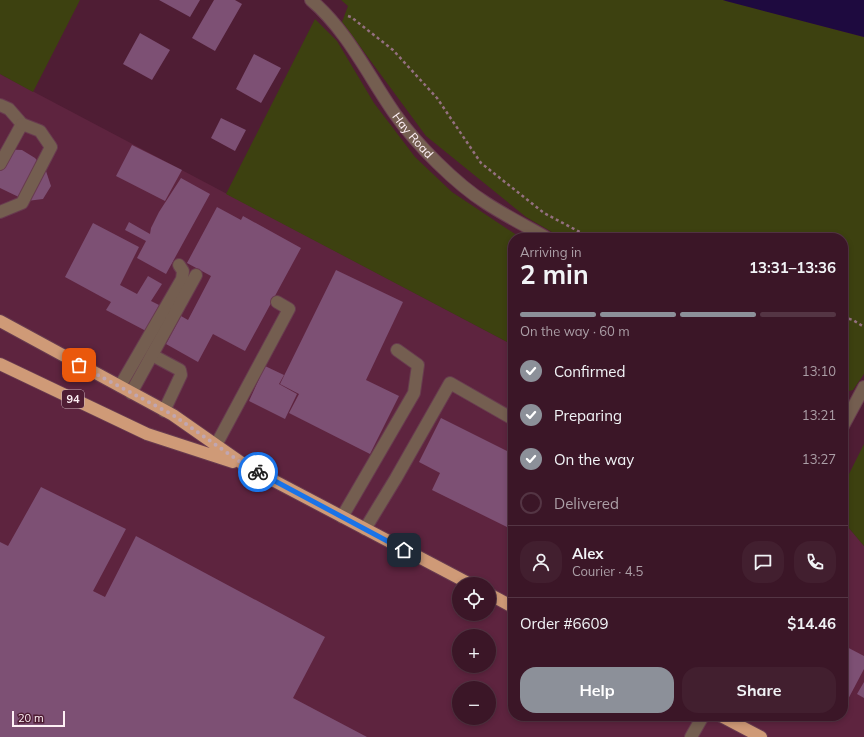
<!DOCTYPE html>
<html lang="en">
<head>
<meta charset="utf-8">
<style>
	body { margin:0; font-family:Mulish,sans-serif; background:#421f2f; color:#f1f3f6; height:100vh; display:flex; flex-direction:column; font-size:15px; white-space:nowrap }
	* { box-sizing:border-box; margin:0 }
	p { font-size:13px; color:#ac9fa7 }
	.icon { flex:none; width:22px; height:22px; fill:none; stroke:currentColor; stroke-width:2; stroke-linecap:round; stroke-linejoin:round }
	.map { position:relative; flex:1; overflow:hidden }
	.details { position:absolute; left:508px; top:233px; width:340px; height:488px; display:flex; flex-direction:column; background:#3b1627; border-radius:16px; box-shadow:0 2px 6px #0003,0 0 0 1px #543544 }
	.details>* { flex:none }
	.fabs { position:absolute; left:452px; top:577px; display:grid; gap:8px }
	.fabs a { display:grid; place-items:center; width:44px; height:44px; border-radius:50%; background:#3b1627; box-shadow:0 2px 6px #0003,0 0 0 1px #543544; font-size:20px }
	.scale { position:absolute; left:12px; bottom:10px; width:53px; box-sizing:border-box; padding-left:4px; border:2px solid #fef0f5; border-top:0; font-size:11px; line-height:14px; white-space:nowrap; color:#fef0f5; -webkit-text-stroke:3px #4f1d34; paint-order:stroke }
	.pin { position:absolute; display:grid; place-items:center; width:34px; height:34px; color:#fff; margin:-17px; border-radius:8px; box-shadow:0 2px 6px #0006 }
	.courier { position:absolute; display:grid; place-items:center; width:40px; height:40px; margin:-20px; border:3px solid #1a73e8; border-radius:50%; background:#fff; color:#222; box-shadow:0 1px 5px #0007 }
	.overview em { font-style:normal; font-weight:700 }
	.overview div { display:flex; flex-direction:column-reverse }
	.overview { display:flex; align-items:center; justify-content:space-between; height:68px; padding:0 12px }
	h1 { font-size:26px; font-weight:700; line-height:30px }
	.bar { display:grid; grid-template-columns:repeat(4,1fr); gap:6px 4px; align-content:center; height:48px; padding:0 12px }
	.bar i { height:5px; border-radius:3px; background:#543544 }
	.bar .current { background:#8c9099 }
	.bar p { grid-column:span 4 }
	.line { display:flex; align-items:center; gap:10px; padding:0 12px; border-top:1px solid #543544 }
	.line div { flex:1 }
	.round { display:grid; place-items:center; flex:none; width:42px; height:42px; border-radius:16px; background:#421f2f }
	ol { padding:0 12px; list-style:none }
	li { display:flex; align-items:center; gap:12px; height:44px }
	li p { margin-inline-start:auto }
	li .icon { padding:4px; border-radius:50%; background:#8c9099; color:#fff; stroke-width:4 }
	li:last-child { color:#ac9fa7 }
	li i { width:22px; height:22px; border:2px solid #543544; border-radius:50% }
	.button { display:flex; gap:8px; margin-top:auto; padding:8px 12px }
	.button a { flex:1; height:46px; border-radius:16px; background:#8c9099; color:#fff; font-size:16px; font-weight:700; line-height:46px; text-align:center }
	.button a+a { background:#421f2f; color:#f1f3f6 }
	.map>svg:first-child { display:block }
	.built { fill:#5e243f; fill-rule:evenodd }
	.green { fill:#3d4110 }
	.water { fill:#1e0a3f }
	.building { fill:#7d5074 }
	.lines { fill:none; stroke-linecap:round; stroke-linejoin:round }
	.minor-casing { stroke:#683b4f; stroke-width:14 }
	.highway-casing { stroke:#683b4f; stroke-width:14 }
	.path { stroke:#947080; stroke-width:2.5; stroke-dasharray:3 3; stroke-linecap:butt }
	.minor { stroke:#745e50; stroke-width:12 }
	.highway { stroke:#cf9a77; stroke-width:12 }
	.done { stroke:#c1a6b1; stroke-width:4; stroke-dasharray:0 7.2 }
	.route { stroke:#1a73e8; stroke-width:5 }
	.labels { text-anchor:middle; stroke-width:3.5; stroke-linejoin:round; paint-order:stroke }
	.shield { fill:#4f1d34; stroke:#cab1bb; stroke-width:1 }
	.shield-label { font-size:11px; font-weight:bold; fill:#fef0f5 }
	.street-label { font-size:12px; fill:#fef0f5; stroke:#4f1d34 }
</style>
</head>
<body>
<div class="map">
<svg width="864" height="737" viewBox="0 0 864 737">
	<rect width="100%" height="100%" fill="#4f1d34"/>
	<path class="built" d="M0,74L513,345V716H843V521L864,546V737H0ZM459,584H489V614H459ZM459,636H489V666H459ZM459,688H489V718H459Z"/>
	<path class="green" d="M0,0H80L33,92L0,74Z
		M341,0H723L864,37V374L853,390L843,393V238H562L526,217L426,136L342,22L348,6Z
		M315,19L337,41L374,103L415,157L452,192L521,238H513V345L226,194Z
		M864,444V546L843,521V486Z"/>
	<path class="water" d="M723,0H864V37L726,1Z"/>
	<path class="building" d="M159,0H200L190,17Z
		M214,0H235L242,4L215,51L192,38Z
		M140,33L170,50L152,80L123,64Z
		M254,54L281,68L261,103L236,89Z
		M221,118L246,130L235,151L211,138Z
		M132,145L182,170L165,201L116,176Z
		M0,149L22,150L35,158L46,171L51,186L43,199L27,201L0,188Z
		M181,178L210,194L166,274L137,258L146,241L125,230L129,222L150,234L151,228L159,212Z
		M217,207L241,220L243,216L301,248L245,351L213,334L198,362L166,344L181,316L188,320L211,276L187,263Z
		M93,223L139,247L120,285L137,294L148,276L162,284L151,301L159,305L146,331L106,310L111,302L65,277Z
		M336,270L403,302L366,380L399,396L370,454L289,413L299,394L280,384Z
		M265,366L284,375L279,384L297,394L285,419L249,401Z
		M441,418L513,454V521L509,528L432,490L440,473L419,462Z
		M41,487L126,529L93,591L105,597L136,536L325,637L293,698L367,737H0V542L8,546Z
		M843,645L864,656V669L845,705L843,703Z
		M864,682V698L857,694Z"/>
	<g class="lines">
		<defs>
			<g id="minor">
				<path id="s1" d="M311,0C347,30 369,77 395,114C416,144 456,184 486,203C506,216 526,226 547,238"/>
				<path d="M0,105L9,109L22,124L0,164"/>
				<path d="M0,212L22,203L51,147L40,131L22,124"/>
				<path d="M152,355L180,370L181,375L164,411"/>
				<path d="M120,386L182,279L183,271L179,265"/>
				<path d="M131,393L196,275"/>
				<path d="M843,426L864,387"/>
				<path d="M216,445L289,309L277,302"/>
				<path d="M342,517L414,393L418,365L397,350"/>
				<path d="M365,529L396,478L450,383L513,419"/>
				<path d="M691,737L703,716"/>
			</g>
			<path id="highway" d="M0,321L173,415L246,466L470,584
				M0,364L147,434L233,462
				M489,594L513,607
				M721,716L761,737"/>
		</defs>
		<use href="#minor" class="minor-casing"/>
		<use href="#highway" class="highway-casing"/>
		<path class="path" d="M348,16L351,17L393,50L437,98L481,163L544,213L591,238
			M843,317L853,320L864,327"/>
		<use href="#minor" class="minor"/>
		<use href="#highway" class="highway"/>
	</g>
	<g class="lines">
		<path class="done" d="M79,365L173,415L246,466L258,472"/>
		<path class="route" d="M258,472L404,550"/>
	</g>
	<g class="labels">
		<rect class="shield" x="62" y="390" width="22" height="18" rx="3"/>
		<g class="shield-label">
			<text x="73" y="403">94</text>
		</g>
		<g class="street-label">
			<text dy="4" stroke="none"><textPath href="#s1" startOffset="170">Hay Road</textPath></text>
		</g>
	</g>
</svg>
<div class="fabs">
<a><svg class="icon" aria-label="locate" viewBox="0 0 24 24"><circle cx="12" cy="12" r="6"/><path d="M12 2v4M12 18v4M2 12h4M18 12h4"/></svg></a>
<a>+</a>
<a>−</a>
</div>
<div class="scale">20 m</div>
<div class="pin" style="left:79px;top:365px;background:#ea580c"><svg class="icon" aria-label="bag" viewBox="0 0 24 24"><path d="M5 8h14l-1 12H6zM9 8a3 3 0 0 1 6 0"/></svg></div>
<div class="pin" style="left:404px;top:550px;background:#1f2937"><svg class="icon" aria-label="home" viewBox="0 0 24 24"><path d="M3 11l9-7 9 7M6 9v11h12V9"/></svg></div>
<div class="courier" style="left:258px;top:472px"><svg class="icon" aria-label="bike" viewBox="0 0 24 24"><circle cx="6" cy="16" r="4"/><circle cx="18" cy="16" r="4"/><path d="M6 16l4-8h5l3 8M10 8l3 8H6M13 5h3"/></svg></div>
<section class="details">
<div class="overview"><div><h1>2 min</h1><p>Arriving in</p></div><em>13:31–13:36</em></div>
<div class="bar"><i class="current"></i><i class="current"></i><i class="current"></i><i></i><p>On the way · 60 m</p></div>
<ol>
<li><svg class="icon" aria-label="check" viewBox="0 0 24 24"><path d="M5 12l5 5 9-10"/></svg>Confirmed<p>13:10</p></li>
<li><svg class="icon" aria-label="check" viewBox="0 0 24 24"><path d="M5 12l5 5 9-10"/></svg>Preparing<p>13:21</p></li>
<li><svg class="icon" aria-label="check" viewBox="0 0 24 24"><path d="M5 12l5 5 9-10"/></svg>On the way<p>13:27</p></li>
<li><i></i>Delivered</li>
</ol>
<div class="line" style="height:72px"><a class="round"><svg class="icon" aria-label="person" viewBox="0 0 24 24"><circle cx="12" cy="8" r="4"/><path d="M4 21q1-7 8-7t8 7"/></svg></a><div><b>Alex</b><p>Courier · 4.5</p></div><a class="round"><svg class="icon" aria-label="chat" viewBox="0 0 24 24"><path d="M4 5h16v11H9l-5 4z"/></svg></a><a class="round"><svg class="icon" aria-label="phone" viewBox="0 0 24 24"><path d="M5 4h4l2 5-3 2q2 4 5 5l2-3 5 2v4C11 20 4 13 5 4z"/></svg></a></div>
<div class="line" style="height:52px"><div>Order #6609</div><b>$14.46</b></div>
<div class="button"><a>Help</a><a>Share</a></div>
</section>
</div>
</body>
</html>
